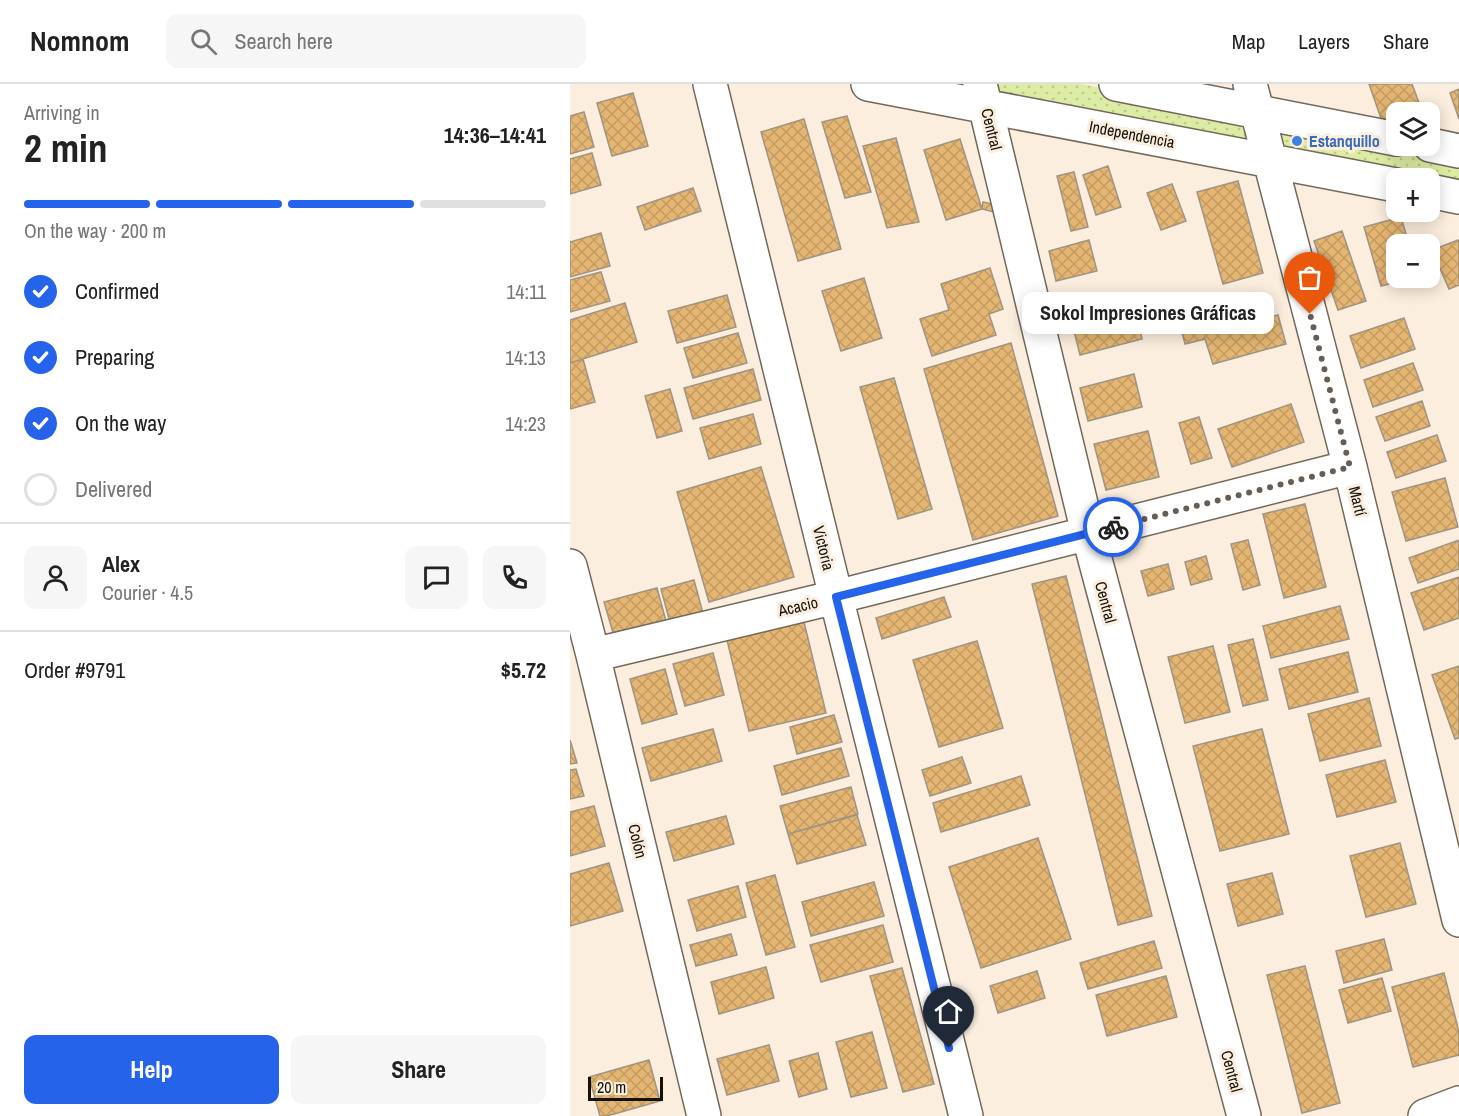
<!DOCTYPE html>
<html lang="en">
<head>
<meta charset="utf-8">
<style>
	body { margin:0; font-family:"Archivo Narrow",sans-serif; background:#f6f6f6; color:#222; height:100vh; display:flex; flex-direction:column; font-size:22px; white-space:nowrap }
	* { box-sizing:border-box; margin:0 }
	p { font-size:20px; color:#767676 }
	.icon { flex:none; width:33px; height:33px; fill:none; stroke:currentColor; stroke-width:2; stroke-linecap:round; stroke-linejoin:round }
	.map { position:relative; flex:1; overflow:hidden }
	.side { display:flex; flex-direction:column; background:#fff; width:570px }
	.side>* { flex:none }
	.buttons { position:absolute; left:816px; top:18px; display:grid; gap:12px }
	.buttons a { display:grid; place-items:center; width:54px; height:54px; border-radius:12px; background:#fff; box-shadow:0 3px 15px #0003; font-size:30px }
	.scale { position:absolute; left:18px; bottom:15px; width:75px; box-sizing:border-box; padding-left:6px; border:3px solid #15110c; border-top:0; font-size:16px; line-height:21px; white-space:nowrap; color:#15110c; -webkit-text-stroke:4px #fbeede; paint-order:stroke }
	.pin { position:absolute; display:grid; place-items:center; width:51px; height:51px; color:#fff; margin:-62px -26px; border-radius:50% 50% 50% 0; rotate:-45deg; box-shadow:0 0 6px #0007 }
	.pin .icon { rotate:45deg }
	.courier { position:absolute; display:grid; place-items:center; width:60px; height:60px; margin:-30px; border:4px solid #2563eb; border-radius:50%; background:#fff; color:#222; box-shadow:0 2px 8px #0007 }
	.bubble { position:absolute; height:42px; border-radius:12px; background:#fff; box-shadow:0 3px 15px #0003; font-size:20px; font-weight:700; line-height:42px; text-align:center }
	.overview em { font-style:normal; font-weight:700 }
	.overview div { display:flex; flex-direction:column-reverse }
	.overview { display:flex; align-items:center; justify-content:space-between; height:102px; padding:0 24px }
	h1 { font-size:39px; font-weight:700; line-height:45px }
	.bar { display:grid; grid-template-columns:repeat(4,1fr); gap:9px 6px; align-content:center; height:72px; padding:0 24px }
	.bar i { height:8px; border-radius:4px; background:#e0e0e0 }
	.bar .active { background:#2563eb }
	.bar p { grid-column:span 4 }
	.line { display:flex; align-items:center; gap:15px; padding:0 24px; border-top:2px solid #e0e0e0 }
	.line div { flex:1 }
	.round { display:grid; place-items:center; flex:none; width:63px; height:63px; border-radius:12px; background:#f6f6f6 }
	ol { padding:0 24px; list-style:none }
	li { display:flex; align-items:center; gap:18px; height:66px }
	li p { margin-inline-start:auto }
	li .icon { padding:6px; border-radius:50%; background:#2563eb; color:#fff; stroke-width:4 }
	li:last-child { color:#767676 }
	li i { width:33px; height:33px; border:3px solid #e0e0e0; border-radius:50% }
	.button { display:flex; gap:12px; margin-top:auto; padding:12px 24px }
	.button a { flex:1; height:69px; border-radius:12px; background:#2563eb; color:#fff; font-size:24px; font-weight:700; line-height:69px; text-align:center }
	.button a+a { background:#f6f6f6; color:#222 }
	header { display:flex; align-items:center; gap:36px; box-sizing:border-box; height:84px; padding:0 30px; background:#fff; border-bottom:2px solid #e0e0e0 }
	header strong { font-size:28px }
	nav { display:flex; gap:33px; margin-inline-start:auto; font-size:21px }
	.search { width:420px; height:54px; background:#f6f6f6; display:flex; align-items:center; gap:15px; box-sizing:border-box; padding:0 21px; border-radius:12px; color:#767676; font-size:22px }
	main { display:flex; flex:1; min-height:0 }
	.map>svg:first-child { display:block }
	.grass { fill:url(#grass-dots) }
	.building { fill:url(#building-cross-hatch); stroke:#9f9484; stroke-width:1.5 }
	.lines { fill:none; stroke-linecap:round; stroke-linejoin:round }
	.minor-casing { stroke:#73685a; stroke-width:36 }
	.highway-casing { stroke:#73685a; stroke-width:36 }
	.minor { stroke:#fff; stroke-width:33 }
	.highway { stroke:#fff; stroke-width:33 }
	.done { stroke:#665e56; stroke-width:6; stroke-dasharray:0 10.8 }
	.route { stroke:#2563eb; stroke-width:8 }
	.shop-dot { fill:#3f7fe0; stroke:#fbeede; stroke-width:2 }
	.labels { text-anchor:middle; stroke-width:6; stroke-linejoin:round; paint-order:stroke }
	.street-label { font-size:16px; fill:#15110c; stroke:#fbeede }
	.shop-label { font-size:16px; font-weight:bold; fill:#366cbe; stroke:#fbeede; text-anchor:start }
</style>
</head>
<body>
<header>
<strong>Nomnom</strong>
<div class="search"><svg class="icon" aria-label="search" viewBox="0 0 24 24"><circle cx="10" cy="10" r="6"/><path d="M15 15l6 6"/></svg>Search here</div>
<nav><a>Map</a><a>Layers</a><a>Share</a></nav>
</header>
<main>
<section class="side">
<div class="overview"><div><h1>2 min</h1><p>Arriving in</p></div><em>14:36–14:41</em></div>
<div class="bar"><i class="active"></i><i class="active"></i><i class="active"></i><i></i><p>On the way · 200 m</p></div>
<ol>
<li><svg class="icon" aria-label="check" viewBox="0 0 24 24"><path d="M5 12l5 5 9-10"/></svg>Confirmed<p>14:11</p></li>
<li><svg class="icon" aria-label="check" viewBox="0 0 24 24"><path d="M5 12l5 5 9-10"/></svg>Preparing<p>14:13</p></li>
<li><svg class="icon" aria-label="check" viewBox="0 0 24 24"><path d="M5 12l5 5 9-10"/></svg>On the way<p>14:23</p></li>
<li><i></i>Delivered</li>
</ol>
<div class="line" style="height:108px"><a class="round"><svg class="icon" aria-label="person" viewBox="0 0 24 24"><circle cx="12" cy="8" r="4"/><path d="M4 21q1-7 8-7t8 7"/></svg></a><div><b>Alex</b><p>Courier · 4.5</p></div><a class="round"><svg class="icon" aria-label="chat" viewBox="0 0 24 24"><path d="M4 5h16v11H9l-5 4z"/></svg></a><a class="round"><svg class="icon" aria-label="phone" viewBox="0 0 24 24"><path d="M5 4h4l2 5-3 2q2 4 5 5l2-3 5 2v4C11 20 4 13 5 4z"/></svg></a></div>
<div class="line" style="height:78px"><div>Order #9791</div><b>$5.72</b></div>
<div class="button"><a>Help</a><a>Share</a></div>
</section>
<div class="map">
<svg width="889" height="1032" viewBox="0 0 889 1032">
	<defs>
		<pattern id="grass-dots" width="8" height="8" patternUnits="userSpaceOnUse" patternTransform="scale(1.5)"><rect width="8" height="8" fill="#dceca4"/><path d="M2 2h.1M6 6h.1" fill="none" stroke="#bcc98c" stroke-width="1.8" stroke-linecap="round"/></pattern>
		<pattern id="building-cross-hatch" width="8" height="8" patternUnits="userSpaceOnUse" patternTransform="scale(1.5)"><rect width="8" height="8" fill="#e5b672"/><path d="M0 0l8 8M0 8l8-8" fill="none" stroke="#c49b62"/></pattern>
	</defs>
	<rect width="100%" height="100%" fill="#fbeede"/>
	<path class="grass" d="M332,0H511L667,30L889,76V106L860,94H830Z"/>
	<path class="building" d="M799,0H842L852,27L847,28H826V36L813,40Z
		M889,5V35L880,9Z
		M63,9L78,62L42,72L27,19Z
		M14,28L24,63L0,70V32Z
		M277,32L301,108L275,114L252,38Z
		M234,35L271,165L228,177L191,48Z
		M326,54L349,138L317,144L293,62Z
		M390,55L412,125L376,136L354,66Z
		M22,69L31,101L0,110V75Z
		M538,82L551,123L526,131L513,91Z
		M504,88L518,143L501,147L487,92Z
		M668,97L693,189L653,200L627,108Z
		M602,100L616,137L591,146L577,109Z
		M123,104L131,127L75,146L67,123Z
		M413,118L433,122L432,130L412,125Z
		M831,133L839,160H826V194H843L811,202L794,143Z
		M772,147L796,217L768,226L744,157Z
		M31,149L40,182L0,193V158Z
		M519,156L527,187L486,197L479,167Z
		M888,156L889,159V201L879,205L862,166Z
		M420,184L433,225L419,230L426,251L362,272L350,235L379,226L371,200Z
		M31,188L40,217L0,228V196Z
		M294,194L312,254L271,267L252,207Z
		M157,211L166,243L107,259L98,227Z
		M655,212L663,243L708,231L716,260L643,280L635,255L615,260L606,225Z
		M55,219L67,258L0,279V236Z
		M565,223L572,255L510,271L502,239Z
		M834,234L845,265L791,284L780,252Z
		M168,249L177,279L123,294L114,264Z
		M441,259L488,432L403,456L354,285Z
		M13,275L25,318L0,325V279Z
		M843,279L853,306L803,323L794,296Z
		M183,285L191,316L123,335L114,304Z
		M564,290L572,323L518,337L510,304Z
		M324,294L362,425L328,435L290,303Z
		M100,305L112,347L87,354L75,312Z
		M852,317L860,342L815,357L806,333Z
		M721,320L734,358L662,383L648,345Z
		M183,330L191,360L139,375L130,344Z
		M629,333L642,374L621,380L609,339Z
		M578,347L589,393L536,406L524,360Z
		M867,351L876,377L826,394L817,368Z
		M191,383L224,493L139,518L107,408Z
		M875,394L888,443L836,457L822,408Z
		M735,420L756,503L714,514L693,430Z
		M678,456L690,501L673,506L661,460Z
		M889,456V485L848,499L839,474Z
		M636,472L642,495L621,501L615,478Z
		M598,480L604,505L578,512L571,487Z
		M496,492L582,832L548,841L462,500Z
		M889,493V534L854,546L841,509Z
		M124,496L134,533L101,542L91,505Z
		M87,504L96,537L44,552L34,518Z
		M374,513L381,533L312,555L306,534Z
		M770,522L779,555L701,574L693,542Z
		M234,538L256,629L179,647L157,556Z
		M683,555L698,616L673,622L658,561Z
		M407,557L433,644L369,663L343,576Z
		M643,562L660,628L615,639L598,573Z
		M778,568L788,608L719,625L709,585Z
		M143,569L154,611L115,622L103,580Z
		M889,582V654L885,655L862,591Z
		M95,585L107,630L72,640L60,595Z
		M799,614L811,662L750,677L738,630Z
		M264,631L272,658L227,670L220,643Z
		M143,645L152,677L81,697L72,664Z
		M692,645L719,750L650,767L623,662Z
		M0,656L7,679L0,680Z
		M271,664L279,692L212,711L204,682Z
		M392,673L401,699L360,712L352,686Z
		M815,676L826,718L767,733L756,691Z
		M6,685L14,712L0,715V686Z
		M451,692L460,721L371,748L363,719Z
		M281,703L288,730L218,750L210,722Z
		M24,722L35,762L0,772V728Z
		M287,731L296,761L227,780L218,750Z
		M156,732L164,760L104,777L96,748Z
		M468,754L501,855L411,884L379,783Z
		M830,759L846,820L796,833L780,772Z
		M39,779L53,827L0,842V790Z
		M702,789L713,830L668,842L657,800Z
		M205,791L225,863L196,871L176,799Z
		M304,798L314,832L241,852L232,818Z
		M168,802L176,833L127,847L118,816Z
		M313,841L323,878L251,898L240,861Z
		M161,850L167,871L126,882L120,861Z
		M814,855L822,886L774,899L766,867Z
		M584,857L592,884L518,905L510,879Z
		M735,882L770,1019L732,1029L697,891Z
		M196,883L204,914L149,930L141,898Z
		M332,884L364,1000L333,1008L300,892Z
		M467,887L475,914L428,929L420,902Z
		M874,889L889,948V971L843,983L822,903Z
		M596,892L607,933L537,952L526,911Z
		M812,894L821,927L778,939L769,906Z
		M302,948L317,1004L281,1013L266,958Z
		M199,961L209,997L157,1011L147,975Z
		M248,969L257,1005L229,1013L219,977Z
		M79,976L90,1017L37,1032H30L19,993Z"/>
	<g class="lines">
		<defs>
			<path id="minor" d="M140,0L266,513L396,1032
				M298,0L826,101
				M410,0L518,449L674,1032
				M546,0L826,55
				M680,0L780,383L889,836
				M860,61L889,67
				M860,107L889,113
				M0,482L23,571L134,1032
				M23,571L266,513L780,383"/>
			<path id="highway" d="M855,1032L889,1019"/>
		</defs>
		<use href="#minor" class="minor-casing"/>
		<use href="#highway" class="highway-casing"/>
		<use href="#minor" class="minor"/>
		<use href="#highway" class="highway"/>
	</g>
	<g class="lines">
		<path class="done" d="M543,443L780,383L740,230"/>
		<path class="route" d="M379,964L266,513L543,443"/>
	</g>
	<circle class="shop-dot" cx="727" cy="57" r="6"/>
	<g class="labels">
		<g class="street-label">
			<text transform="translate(422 45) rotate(76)" y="6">Central</text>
			<text transform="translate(562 50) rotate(11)" y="6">Independencia</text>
			<text transform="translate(788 417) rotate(76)" y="6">Martí</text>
			<text transform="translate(254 464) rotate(76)" y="6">Victoria</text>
			<text transform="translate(536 518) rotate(75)" y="6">Central</text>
			<text transform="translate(228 522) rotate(-13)" y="6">Acacio</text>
			<text transform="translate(68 757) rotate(76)" y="6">Colón</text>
			<text transform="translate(662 987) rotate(75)" y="6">Central</text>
		</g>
		<g class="shop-label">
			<text x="739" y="63">Estanquillo</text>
		</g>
	</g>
</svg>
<div class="buttons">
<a><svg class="icon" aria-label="layers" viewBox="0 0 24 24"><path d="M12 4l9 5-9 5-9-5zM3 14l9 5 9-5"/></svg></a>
<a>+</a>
<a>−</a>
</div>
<div class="scale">20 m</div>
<div class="pin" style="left:740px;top:230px;background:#ea580c"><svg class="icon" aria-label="bag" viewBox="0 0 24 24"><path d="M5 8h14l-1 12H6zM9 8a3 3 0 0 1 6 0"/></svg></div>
<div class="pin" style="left:379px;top:964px;background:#1f2937"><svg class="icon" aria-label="home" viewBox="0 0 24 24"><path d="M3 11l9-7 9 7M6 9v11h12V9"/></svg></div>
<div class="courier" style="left:543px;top:443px"><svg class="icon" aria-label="bike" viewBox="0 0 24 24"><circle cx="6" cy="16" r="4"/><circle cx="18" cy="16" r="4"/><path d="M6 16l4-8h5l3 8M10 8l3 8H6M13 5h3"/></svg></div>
<div class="bubble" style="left:452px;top:208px;width:252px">Sokol Impresiones Gráficas</div>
</div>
</main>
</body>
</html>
